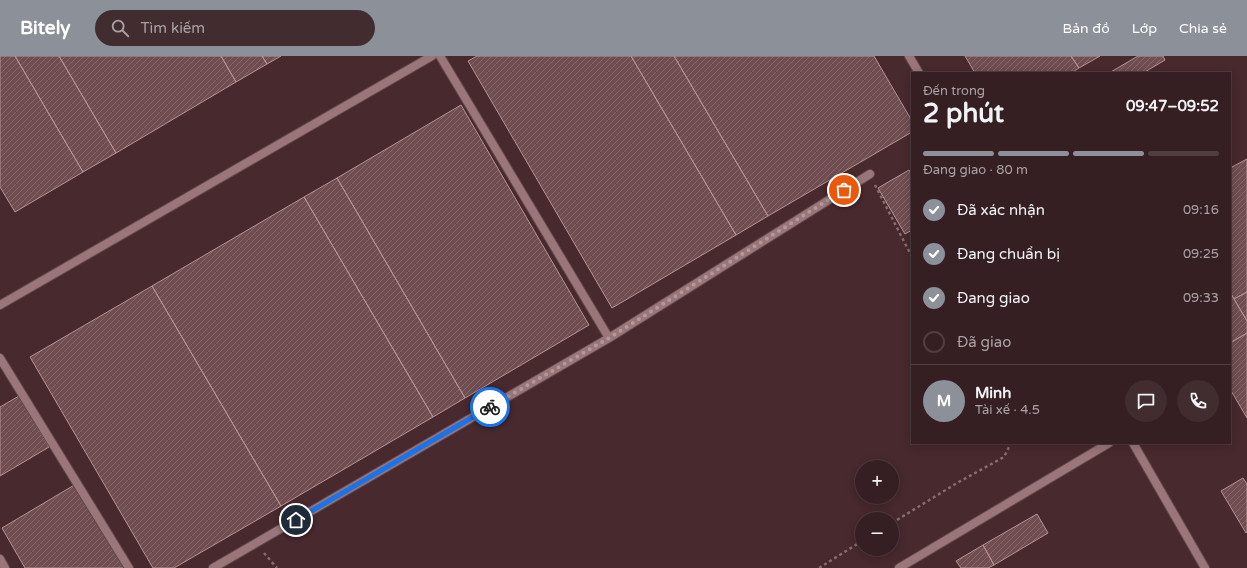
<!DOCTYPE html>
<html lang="vi">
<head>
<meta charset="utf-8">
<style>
	body { margin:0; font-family:"Varela Round",sans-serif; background:#412c2f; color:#f1f3f6; height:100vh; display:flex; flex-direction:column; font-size:15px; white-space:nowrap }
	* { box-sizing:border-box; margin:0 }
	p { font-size:13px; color:#aaa2a5 }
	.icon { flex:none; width:22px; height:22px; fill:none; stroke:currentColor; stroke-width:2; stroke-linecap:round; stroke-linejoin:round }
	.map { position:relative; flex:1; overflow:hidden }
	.side { position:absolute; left:911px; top:16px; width:320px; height:372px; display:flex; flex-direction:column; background:#361f22; border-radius:0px; box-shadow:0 2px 10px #0003,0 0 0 1px #503d40 }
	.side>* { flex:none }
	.fabs { position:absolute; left:855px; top:404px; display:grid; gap:8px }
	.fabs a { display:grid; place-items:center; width:44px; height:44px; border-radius:50%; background:#361f22; box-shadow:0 2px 10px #0003,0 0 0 1px #503d40; font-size:20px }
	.pin { position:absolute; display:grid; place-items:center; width:34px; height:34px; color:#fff; margin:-17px; border:2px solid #fff; border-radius:50%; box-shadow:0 1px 4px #0007 }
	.courier { position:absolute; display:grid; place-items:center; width:40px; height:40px; margin:-20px; border:3px solid #1a73e8; border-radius:50%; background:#fff; color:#222; box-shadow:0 1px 5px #0007 }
	.overview em { font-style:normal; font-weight:700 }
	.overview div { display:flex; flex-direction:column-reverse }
	.overview { display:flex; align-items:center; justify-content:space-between; height:68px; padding:0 12px }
	h1 { font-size:26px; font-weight:700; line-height:30px }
	.bar { display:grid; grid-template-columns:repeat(4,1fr); gap:6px 4px; align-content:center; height:48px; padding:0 12px }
	.bar i { height:5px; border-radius:3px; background:#503d40 }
	.bar .on { background:#8c9099 }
	.bar p { grid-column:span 4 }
	.line { display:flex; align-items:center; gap:10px; padding:0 12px; border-top:1px solid #503d40 }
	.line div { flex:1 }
	.round { display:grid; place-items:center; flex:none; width:42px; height:42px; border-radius:21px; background:#412c2f }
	ol { padding:0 12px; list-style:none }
	li { display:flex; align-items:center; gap:12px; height:44px }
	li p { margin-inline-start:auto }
	li .icon { padding:4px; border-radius:50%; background:#8c9099; color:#fff; stroke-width:4 }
	li:last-child { color:#aaa2a5 }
	li i { width:22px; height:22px; border:2px solid #503d40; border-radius:50% }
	header { display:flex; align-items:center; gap:24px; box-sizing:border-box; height:56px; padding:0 20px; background:#8c9099; color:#fff }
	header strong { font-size:19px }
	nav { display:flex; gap:22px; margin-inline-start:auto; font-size:14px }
	.search { width:280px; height:36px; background:#412c2f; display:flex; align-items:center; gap:10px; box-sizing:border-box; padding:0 14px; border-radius:22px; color:#aaa2a5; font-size:15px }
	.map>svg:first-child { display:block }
	.building { fill:url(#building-hatch); stroke:#b89295 }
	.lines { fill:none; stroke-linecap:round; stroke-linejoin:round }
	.service-casing { stroke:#62484c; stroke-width:10 }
	.path { stroke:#876c6f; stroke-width:2.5; stroke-dasharray:3 3; stroke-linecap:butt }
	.service { stroke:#9a7579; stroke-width:8 }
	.done { stroke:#b1989b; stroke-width:4; stroke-dasharray:0 7.2 }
	.route { stroke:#1a73e8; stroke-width:5 }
</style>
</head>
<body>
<header>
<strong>Bitely</strong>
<div class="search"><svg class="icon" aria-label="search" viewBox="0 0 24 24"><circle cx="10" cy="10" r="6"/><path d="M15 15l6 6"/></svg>Tìm kiếm</div>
<nav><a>Bản đồ</a><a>Lớp</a><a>Chia sẻ</a></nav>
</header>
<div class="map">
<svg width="1247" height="512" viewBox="0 0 1247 512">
	<defs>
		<pattern id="building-hatch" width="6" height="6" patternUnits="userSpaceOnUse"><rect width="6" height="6" fill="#704d51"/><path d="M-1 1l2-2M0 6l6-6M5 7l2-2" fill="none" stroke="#846669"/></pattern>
	</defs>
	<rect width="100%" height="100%" fill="#48292d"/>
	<path class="building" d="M0,0H15L83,116L15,156L0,131Z
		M15,0H59L116,97L83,116Z
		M59,0H221L236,26L116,97Z
		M221,0H262L267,8L236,26Z
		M262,0H281L267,8Z
		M477,0H631L736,179L612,252L468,5Z
		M631,0H674L768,160L736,179Z
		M674,0H874L912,65V76L768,160Z
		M965,0H1071L1079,12L1071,17H975Z
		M1071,0H1100L1079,12Z
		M1138,0H1163L1165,4L1143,17H1109Z
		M461,49L589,269L465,342L337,122Z
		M1247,103V236L1234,243L1230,236V112Z
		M909,114L912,119V174L905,178L878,132Z
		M337,122L465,342L433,361L304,141Z
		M304,141L433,361L281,450L152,230Z
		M152,230L281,450L174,512H153L30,301Z
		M1230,236L1247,265V277L1230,287Z
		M1247,236V265L1234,243Z
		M1247,277V362L1230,333V287Z
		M19,340L49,391L0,420V351Z
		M1243,422L1247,428V476L1246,477L1221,435Z
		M76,428L126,512H25L2,472Z
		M1037,458L1048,477L994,509L983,489Z
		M983,489L994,509L988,512H961L956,505Z"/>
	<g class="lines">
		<defs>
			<path id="service" d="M440,0L609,282
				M909,0L919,17
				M0,249L432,0
				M0,302L129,512
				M1133,387L1205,512
				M0,503L5,512
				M213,512L609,282L870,118
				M899,512L1109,387"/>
		</defs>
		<use href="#service" class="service-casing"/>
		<path class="path" d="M875,129L912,201
			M892,467L957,427L1004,401L1011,387
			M264,497L277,512
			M819,512L862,485"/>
		<use href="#service" class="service"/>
	</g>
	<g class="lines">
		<path class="done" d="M490,351L609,282L844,134"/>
		<path class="route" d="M296,464L490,351"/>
	</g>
</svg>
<div class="fabs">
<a>+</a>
<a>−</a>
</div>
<div class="pin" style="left:844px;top:134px;background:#ea580c"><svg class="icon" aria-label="bag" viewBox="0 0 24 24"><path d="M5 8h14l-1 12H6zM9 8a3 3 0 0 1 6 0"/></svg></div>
<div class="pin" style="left:296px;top:464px;background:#1f2937"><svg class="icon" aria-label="home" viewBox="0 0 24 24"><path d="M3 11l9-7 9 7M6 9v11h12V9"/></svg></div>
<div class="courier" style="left:490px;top:351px"><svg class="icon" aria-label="bike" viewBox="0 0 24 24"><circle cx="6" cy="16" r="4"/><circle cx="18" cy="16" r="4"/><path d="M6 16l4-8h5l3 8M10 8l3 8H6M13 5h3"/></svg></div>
<section class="side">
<div class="overview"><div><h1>2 phút</h1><p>Đến trong</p></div><em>09:47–09:52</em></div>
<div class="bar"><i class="on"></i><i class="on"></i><i class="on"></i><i></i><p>Đang giao · 80 m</p></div>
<ol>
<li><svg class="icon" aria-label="check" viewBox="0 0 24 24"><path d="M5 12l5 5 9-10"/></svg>Đã xác nhận<p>09:16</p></li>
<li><svg class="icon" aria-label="check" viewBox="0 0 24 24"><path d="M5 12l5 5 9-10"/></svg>Đang chuẩn bị<p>09:25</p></li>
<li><svg class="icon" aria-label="check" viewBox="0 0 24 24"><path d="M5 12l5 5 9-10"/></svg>Đang giao<p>09:33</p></li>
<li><i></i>Đã giao</li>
</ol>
<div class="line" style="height:72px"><b class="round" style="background:#8c9099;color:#fff">M</b><div><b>Minh</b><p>Tài xế · 4.5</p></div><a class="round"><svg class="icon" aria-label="chat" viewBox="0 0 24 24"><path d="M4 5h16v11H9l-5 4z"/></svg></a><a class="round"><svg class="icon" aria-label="phone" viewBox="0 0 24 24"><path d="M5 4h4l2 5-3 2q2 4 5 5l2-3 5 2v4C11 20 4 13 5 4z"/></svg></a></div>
</section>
</div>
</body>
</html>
